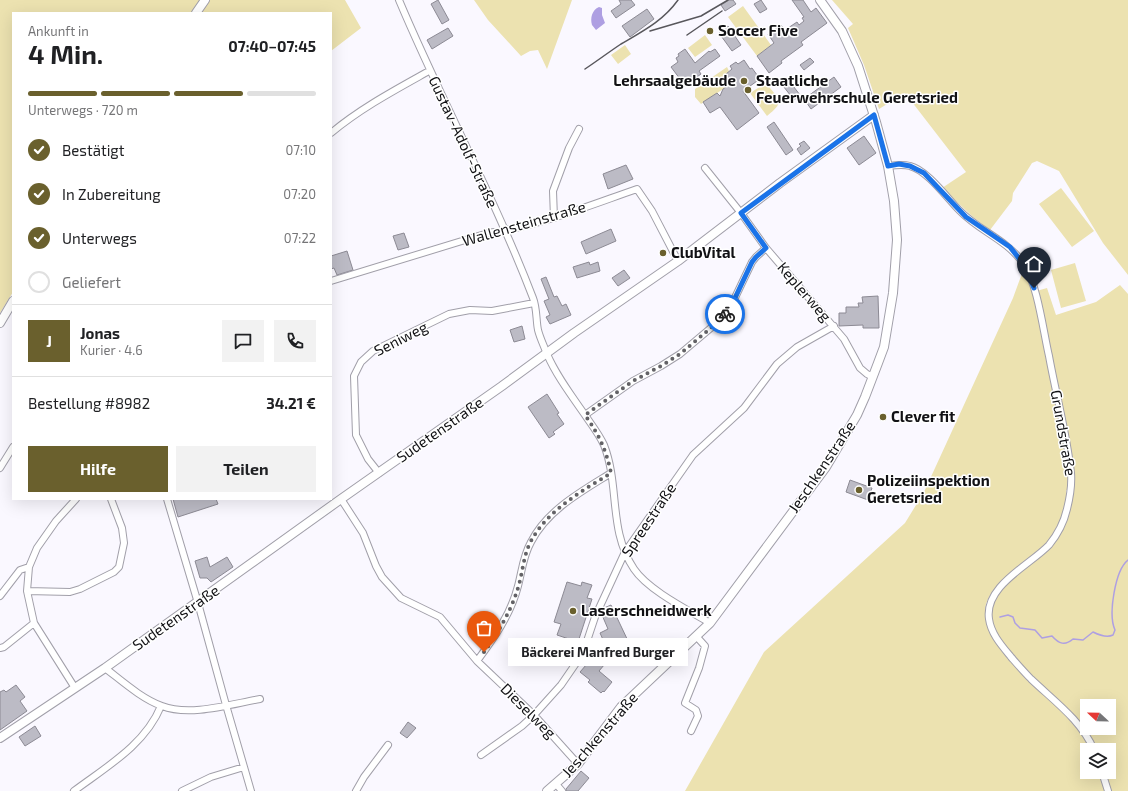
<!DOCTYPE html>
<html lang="de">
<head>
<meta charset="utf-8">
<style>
	body { margin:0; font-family:"Exo 2",sans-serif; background:#f2f2f2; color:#202124; height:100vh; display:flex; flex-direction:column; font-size:15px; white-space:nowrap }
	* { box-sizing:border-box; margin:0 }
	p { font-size:13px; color:#757577 }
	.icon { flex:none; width:22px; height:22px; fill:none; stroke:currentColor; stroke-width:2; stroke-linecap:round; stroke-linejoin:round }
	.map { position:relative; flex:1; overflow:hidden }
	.details { position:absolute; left:12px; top:12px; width:320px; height:488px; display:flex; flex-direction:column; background:#fff; border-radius:0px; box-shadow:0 4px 16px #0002 }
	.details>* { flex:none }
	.needle { width:26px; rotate:292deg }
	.controls { position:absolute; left:1080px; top:699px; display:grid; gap:8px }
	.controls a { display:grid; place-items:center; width:36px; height:36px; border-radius:0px; background:#fff; box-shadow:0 4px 16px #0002; font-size:20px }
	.pin { position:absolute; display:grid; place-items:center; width:34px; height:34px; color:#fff; margin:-41px -17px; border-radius:50% 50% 50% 0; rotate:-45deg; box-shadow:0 0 4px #0007 }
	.pin .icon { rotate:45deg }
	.courier { position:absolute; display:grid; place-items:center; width:40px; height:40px; margin:-20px; border:3px solid #1a73e8; border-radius:50%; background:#fff; color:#222; box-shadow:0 1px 5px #0007 }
	.bubble { position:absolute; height:28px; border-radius:0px; background:#fff; box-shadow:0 4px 16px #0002; font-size:13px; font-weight:700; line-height:28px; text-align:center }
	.headline em { font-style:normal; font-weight:700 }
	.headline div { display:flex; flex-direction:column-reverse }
	.headline { display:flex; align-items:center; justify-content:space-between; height:68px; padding:0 16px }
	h1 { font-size:26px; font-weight:700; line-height:30px }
	.bar { display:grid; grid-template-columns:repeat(4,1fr); gap:6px 4px; align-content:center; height:48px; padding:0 16px }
	.bar i { height:5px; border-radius:3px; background:#e0e0e0 }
	.bar .active { background:#6a602d }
	.bar p { grid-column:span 4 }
	.line { display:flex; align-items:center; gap:10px; padding:0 16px; border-top:1px solid #e0e0e0 }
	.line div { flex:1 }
	.round { display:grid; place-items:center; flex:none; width:42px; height:42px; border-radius:0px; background:#f2f2f2 }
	ol { padding:0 16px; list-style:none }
	li { display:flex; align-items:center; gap:12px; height:44px }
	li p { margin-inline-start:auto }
	li .icon { padding:4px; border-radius:50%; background:#6a602d; color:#fff; stroke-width:4 }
	li:last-child { color:#757577 }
	li i { width:22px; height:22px; border:2px solid #e0e0e0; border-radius:50% }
	.action { display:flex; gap:8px; margin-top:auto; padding:8px 16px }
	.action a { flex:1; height:46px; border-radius:0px; background:#6a602d; color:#fff; font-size:16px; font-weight:700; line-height:46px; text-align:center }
	.action a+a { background:#f2f2f2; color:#202124 }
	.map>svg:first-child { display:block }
	.green { fill:#ece2b0; fill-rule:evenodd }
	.water { fill:#ae9fe2 }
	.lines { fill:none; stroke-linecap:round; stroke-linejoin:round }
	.stream { stroke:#ae9fe2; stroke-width:1.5 }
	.building { fill:#bcbbc5; stroke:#8c8a94 }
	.street-casing { stroke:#a19fa9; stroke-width:8 }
	.secondary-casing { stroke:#a19fa9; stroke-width:10 }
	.street { stroke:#fff; stroke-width:6 }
	.secondary { stroke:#fff; stroke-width:8 }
	.rail { stroke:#58575c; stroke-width:1.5 }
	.done { stroke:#636266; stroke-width:4; stroke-dasharray:0 7.2 }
	.route { stroke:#1a73e8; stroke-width:5 }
	.poi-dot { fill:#6a602d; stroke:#fff; stroke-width:1.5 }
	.labels { text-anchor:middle; stroke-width:3; stroke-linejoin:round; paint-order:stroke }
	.poi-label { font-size:15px; font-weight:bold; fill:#111114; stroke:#fff; text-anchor:start }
	.street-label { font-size:15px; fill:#111114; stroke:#fff }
</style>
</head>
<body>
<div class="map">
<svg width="1128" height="791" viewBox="0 0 1128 791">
	<rect width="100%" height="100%" fill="#faf8ff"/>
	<path class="green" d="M0,0H345L361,28L331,51V13H13V292L0,313Z
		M474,0H572L547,69L538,50L530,51L521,56L488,20Z
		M832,0H1128V275L1103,243L1059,171L1037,161L1032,163L1013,193L1012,201L990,230L973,217L942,188L966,172L905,93L879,109L864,65L848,28L853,24Z
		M743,6L771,45L757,56L728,17Z
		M705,35L712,45L695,57L688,48Z
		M625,45L631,54L618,64L611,55Z
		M727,67L729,71L726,74L732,83L701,104L695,97V89Z
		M766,83C779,100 786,101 767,116L750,93Z
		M1061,188L1094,231L1072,247L1039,204Z
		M1075,263L1086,301L1061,308L1051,270Z
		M1024,268L1033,292L1047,288L1056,315L1096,302L1120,285L1128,294V791H685L764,652L905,523L924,492L1013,298ZM1066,490L1072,492C1070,506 1068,520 1061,533C1045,560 994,581 991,610C987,645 1044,686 1067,708C1079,720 1089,735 1097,750H1109V772H1087V750H1092C1086,739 1079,726 1070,717C1046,693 976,643 986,604C990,591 1001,582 1011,574C1038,552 1071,528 1066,490ZM1087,706H1109V728H1087Z"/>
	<path class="water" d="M599,7L602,8V15L605,23L596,30L592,25C590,18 592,10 599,7Z"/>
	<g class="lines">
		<path class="stream" d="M1000,617L1008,615L1013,617L1015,623L1020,628L1035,630L1042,638L1052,636C1059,644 1065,646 1073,639L1083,640L1093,632C1099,635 1107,638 1113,635L1115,630C1108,615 1115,570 1128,560"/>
	</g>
	<path class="building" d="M438,0L449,20L442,24L431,4Z
		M619,0H631L635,5L616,18L611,11L621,4Z
		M729,0H733L736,4L725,11L721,5Z
		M761,0L767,9L760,13L754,4Z
		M792,0H803L811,12L816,8L827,23L801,42L803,45L781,61L782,63L769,73L757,56L774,43L768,34L781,25L785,30L797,22L799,25L804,21L802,18L804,17Z
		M647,9L654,19L630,37L622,26Z
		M728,26L741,45L732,51L719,33Z
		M448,28L453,36L432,49L427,40Z
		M685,49L695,63L709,51L710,52L715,49L720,56L699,71L701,74L682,88L677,81L680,79L671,67L678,62L676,58L679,56L678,54Z
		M810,58L814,62L804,70L800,65Z
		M744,60L750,69L752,68L760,79L743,91L759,113L737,130L720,107L710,113L703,102L717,93L720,96L723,89L732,83L726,74L732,69L730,66L736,62L738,64Z
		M834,77L841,87L811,109L804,99Z
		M787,78L800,95L794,100L780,82Z
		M774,122L793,150L786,155L767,127Z
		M864,136L876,153L859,165L847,148Z
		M804,141L810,148L801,155L797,149L801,146L799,144Z
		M626,165L633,179L608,189L603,174Z
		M611,229L616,241L586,254L581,242Z
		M404,233L409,247L398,250L393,236Z
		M347,251L353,270L337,275L334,268L331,269V256Z
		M589,262L590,265L598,262L600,271L577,278L573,267Z
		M624,270L630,278L618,286L612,278Z
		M546,277L554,297L557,296L562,306L566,304L571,315L550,324L546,317L550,315L544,301L549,299L541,279Z
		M878,296L879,328H863V325L839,326V313H846V307H859L858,303H863L862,297Z
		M522,326L525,339L514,342L510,330Z
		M547,394L559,413L557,414L564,424L553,432L555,434L549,438L528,407Z
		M850,480L872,488L868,500L846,492Z
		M173,499H216L218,504L178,517Z
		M207,557L210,567L227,557L233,567L211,582L207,578H200L195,561Z
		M567,582L581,586L582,582L592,585L587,598L592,599L578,642L557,635L561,624L554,622Z
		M611,605L629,643L609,653L600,633L608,629L602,615L606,613L604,608Z
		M594,645L610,658L599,671L612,682L604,692L603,691L601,693L588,682L590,680L580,672L593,657L589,655L592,652L589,650Z
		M16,685L25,697L20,701L27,711L0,730V692L4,690L6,692Z
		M408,722L416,728L407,738L400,733Z
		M35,726L41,736L25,746L19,737Z
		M581,771L589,778L578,791H566V789Z"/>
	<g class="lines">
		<defs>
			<path id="street" d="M399,0C441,100 494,196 533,298C537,308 536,320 538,330C540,338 544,346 547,354C556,375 571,395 585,415C591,424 599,434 604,445C620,486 608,530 634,569C648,590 688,610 710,623
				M331,133C361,108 395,90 429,71
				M888,166C896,165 903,164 910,166C927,170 947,198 959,210C980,232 1005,238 1024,264C1038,286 1043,330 1049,356C1056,395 1067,434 1071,473C1072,485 1070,497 1067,509C1064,522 1058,534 1049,545C1030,565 984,586 989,619C991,634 1002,646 1011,657C1018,665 1024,672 1031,679C1054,701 1081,720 1094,750
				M705,168L741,213L766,248L844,339L860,368L867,374L873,377
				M554,218L553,191L569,148L579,129
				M331,281L488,233C539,226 588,206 637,189L652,211L678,261
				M585,415L633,381L661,366L680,354L712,327L731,306L752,262L756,257L766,248
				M0,468L13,447
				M379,473L368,459L356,435L354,376L361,362L373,351L449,314L470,310L492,311L534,303
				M167,499L198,603L226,705L251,791
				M341,499L363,533L376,566L382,577L401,598L440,617L477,661L534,715L578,764
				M27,591L70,592L80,589L114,572L119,567L124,543L122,528L111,499
				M0,596L20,570L29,567
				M0,648L4,647L34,623
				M477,661C494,638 511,614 518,586C522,571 523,556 531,542C547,510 582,491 611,473
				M105,668C122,681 142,699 162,706C190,717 231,704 260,699
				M75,688L34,623L27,591L29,567L37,548L56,521L76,499
				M691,731L698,716L696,710L685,703L699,668L705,646L696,636
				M481,755L522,726L534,715L561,685L583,653L595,617L625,552L693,455L744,408L777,364L797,347L834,326
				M1102,772L1108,791
				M556,784L562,791
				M74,791C106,767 145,745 161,706
				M182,791L211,777L244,767
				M356,791L364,777L388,745"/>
			<path id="secondary" d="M196,13L205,0
				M0,323L13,301
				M0,738L105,668L341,499L502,386L574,333L678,261L780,183L874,115
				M547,791L578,764L621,707L710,623L826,467L857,415L865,397L878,363L884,347L893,293L897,240L894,201L888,166L876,122L858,66L842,31L820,0"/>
		</defs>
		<use href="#street" class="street-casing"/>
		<use href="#secondary" class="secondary-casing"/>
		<use href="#street" class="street"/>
		<use href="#secondary" class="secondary"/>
		<path class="rail" d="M650,31L701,16L728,0
			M687,35L722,11
			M585,69C597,61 609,52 621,44C643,31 663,21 678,0"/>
	</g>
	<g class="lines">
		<path class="done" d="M484,652C498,633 511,611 518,588C523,572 523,556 531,541C548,510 582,491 611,473C606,449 599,435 585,415L633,381L661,366L680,354L712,327L725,314"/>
		<path class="route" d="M725,314L735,298L752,262L756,257L766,248L741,213L874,115L888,166L899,164L910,166L924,173L966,217L1010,247L1025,266L1034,288"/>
	</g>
	<g class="poi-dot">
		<circle cx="710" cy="31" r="4"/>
		<circle cx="744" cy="81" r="4"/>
		<circle cx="748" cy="90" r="4"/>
		<circle cx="663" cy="253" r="4"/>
		<circle cx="883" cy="417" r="4"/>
		<circle cx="859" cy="490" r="4"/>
		<circle cx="573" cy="611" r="4"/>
	</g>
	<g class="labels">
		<g class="poi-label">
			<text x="718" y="36">Soccer Five</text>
			<text x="736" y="86" text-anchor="end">Lehrsaalgebäude</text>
			<text x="756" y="86">Staatliche<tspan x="756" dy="17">Feuerwehrschule Geretsried</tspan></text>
			<text x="671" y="258">ClubVital</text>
			<text x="891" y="422">Clever fit</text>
			<text x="867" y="486">Polizeiinspektion<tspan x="867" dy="17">Geretsried</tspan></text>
			<text x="581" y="616">Laserschneidwerk</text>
		</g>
		<g class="street-label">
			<text transform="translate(463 142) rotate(65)" y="5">Gustav-Adolf-Straße</text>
			<text transform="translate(524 224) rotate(-16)" y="5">Wallensteinstraße</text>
			<text transform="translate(804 292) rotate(49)" y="5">Keplerweg</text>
			<text transform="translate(401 339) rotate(-27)" y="5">Seniweg</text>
			<text transform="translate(440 430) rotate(-35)" y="5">Sudetenstraße</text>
			<text transform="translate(1063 433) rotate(80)" y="5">Grundstraße</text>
			<text transform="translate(822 467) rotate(-56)" y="5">Jeschkenstraße</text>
			<text transform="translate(649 520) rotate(-56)" y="5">Spreestraße</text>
			<text transform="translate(176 618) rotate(-35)" y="5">Sudetenstraße</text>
			<text transform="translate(528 711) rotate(45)" y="5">Dieselweg</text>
			<text transform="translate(600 735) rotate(-49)" y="5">Jeschkenstraße</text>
		</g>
	</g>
</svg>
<div class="controls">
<a><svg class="needle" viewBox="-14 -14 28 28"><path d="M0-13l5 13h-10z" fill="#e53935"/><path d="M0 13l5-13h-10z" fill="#757577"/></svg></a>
<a><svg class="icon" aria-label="layers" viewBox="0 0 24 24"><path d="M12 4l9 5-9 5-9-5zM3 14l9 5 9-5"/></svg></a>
</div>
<div class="pin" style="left:484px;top:652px;background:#ea580c"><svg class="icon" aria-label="bag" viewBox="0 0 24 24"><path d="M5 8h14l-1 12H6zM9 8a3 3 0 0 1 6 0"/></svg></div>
<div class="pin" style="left:1034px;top:288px;background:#1f2937"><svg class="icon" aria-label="home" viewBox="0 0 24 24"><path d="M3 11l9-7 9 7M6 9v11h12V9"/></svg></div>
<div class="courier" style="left:725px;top:314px"><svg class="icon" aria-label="bike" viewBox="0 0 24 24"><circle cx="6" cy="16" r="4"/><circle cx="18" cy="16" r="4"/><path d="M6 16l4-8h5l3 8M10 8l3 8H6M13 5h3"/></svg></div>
<div class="bubble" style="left:508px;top:638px;width:180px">Bäckerei Manfred Burger</div>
<section class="details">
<div class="headline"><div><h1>4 Min.</h1><p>Ankunft in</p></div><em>07:40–07:45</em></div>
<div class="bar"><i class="active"></i><i class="active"></i><i class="active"></i><i></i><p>Unterwegs · 720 m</p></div>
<ol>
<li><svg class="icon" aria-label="check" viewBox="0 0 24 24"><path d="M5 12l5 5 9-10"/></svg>Bestätigt<p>07:10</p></li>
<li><svg class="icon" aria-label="check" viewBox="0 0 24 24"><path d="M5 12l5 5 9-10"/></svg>In Zubereitung<p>07:20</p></li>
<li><svg class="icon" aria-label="check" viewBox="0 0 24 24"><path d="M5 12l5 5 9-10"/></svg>Unterwegs<p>07:22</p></li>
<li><i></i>Geliefert</li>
</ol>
<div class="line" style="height:72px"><b class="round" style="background:#6a602d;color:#fff">J</b><div><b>Jonas</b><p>Kurier · 4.6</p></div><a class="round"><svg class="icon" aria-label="chat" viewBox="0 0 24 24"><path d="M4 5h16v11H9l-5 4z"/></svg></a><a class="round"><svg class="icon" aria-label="phone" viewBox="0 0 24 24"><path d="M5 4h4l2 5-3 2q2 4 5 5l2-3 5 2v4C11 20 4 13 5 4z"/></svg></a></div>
<div class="line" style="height:52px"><div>Bestellung #8982</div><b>34.21 €</b></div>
<div class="action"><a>Hilfe</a><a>Teilen</a></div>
</section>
</div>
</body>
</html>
